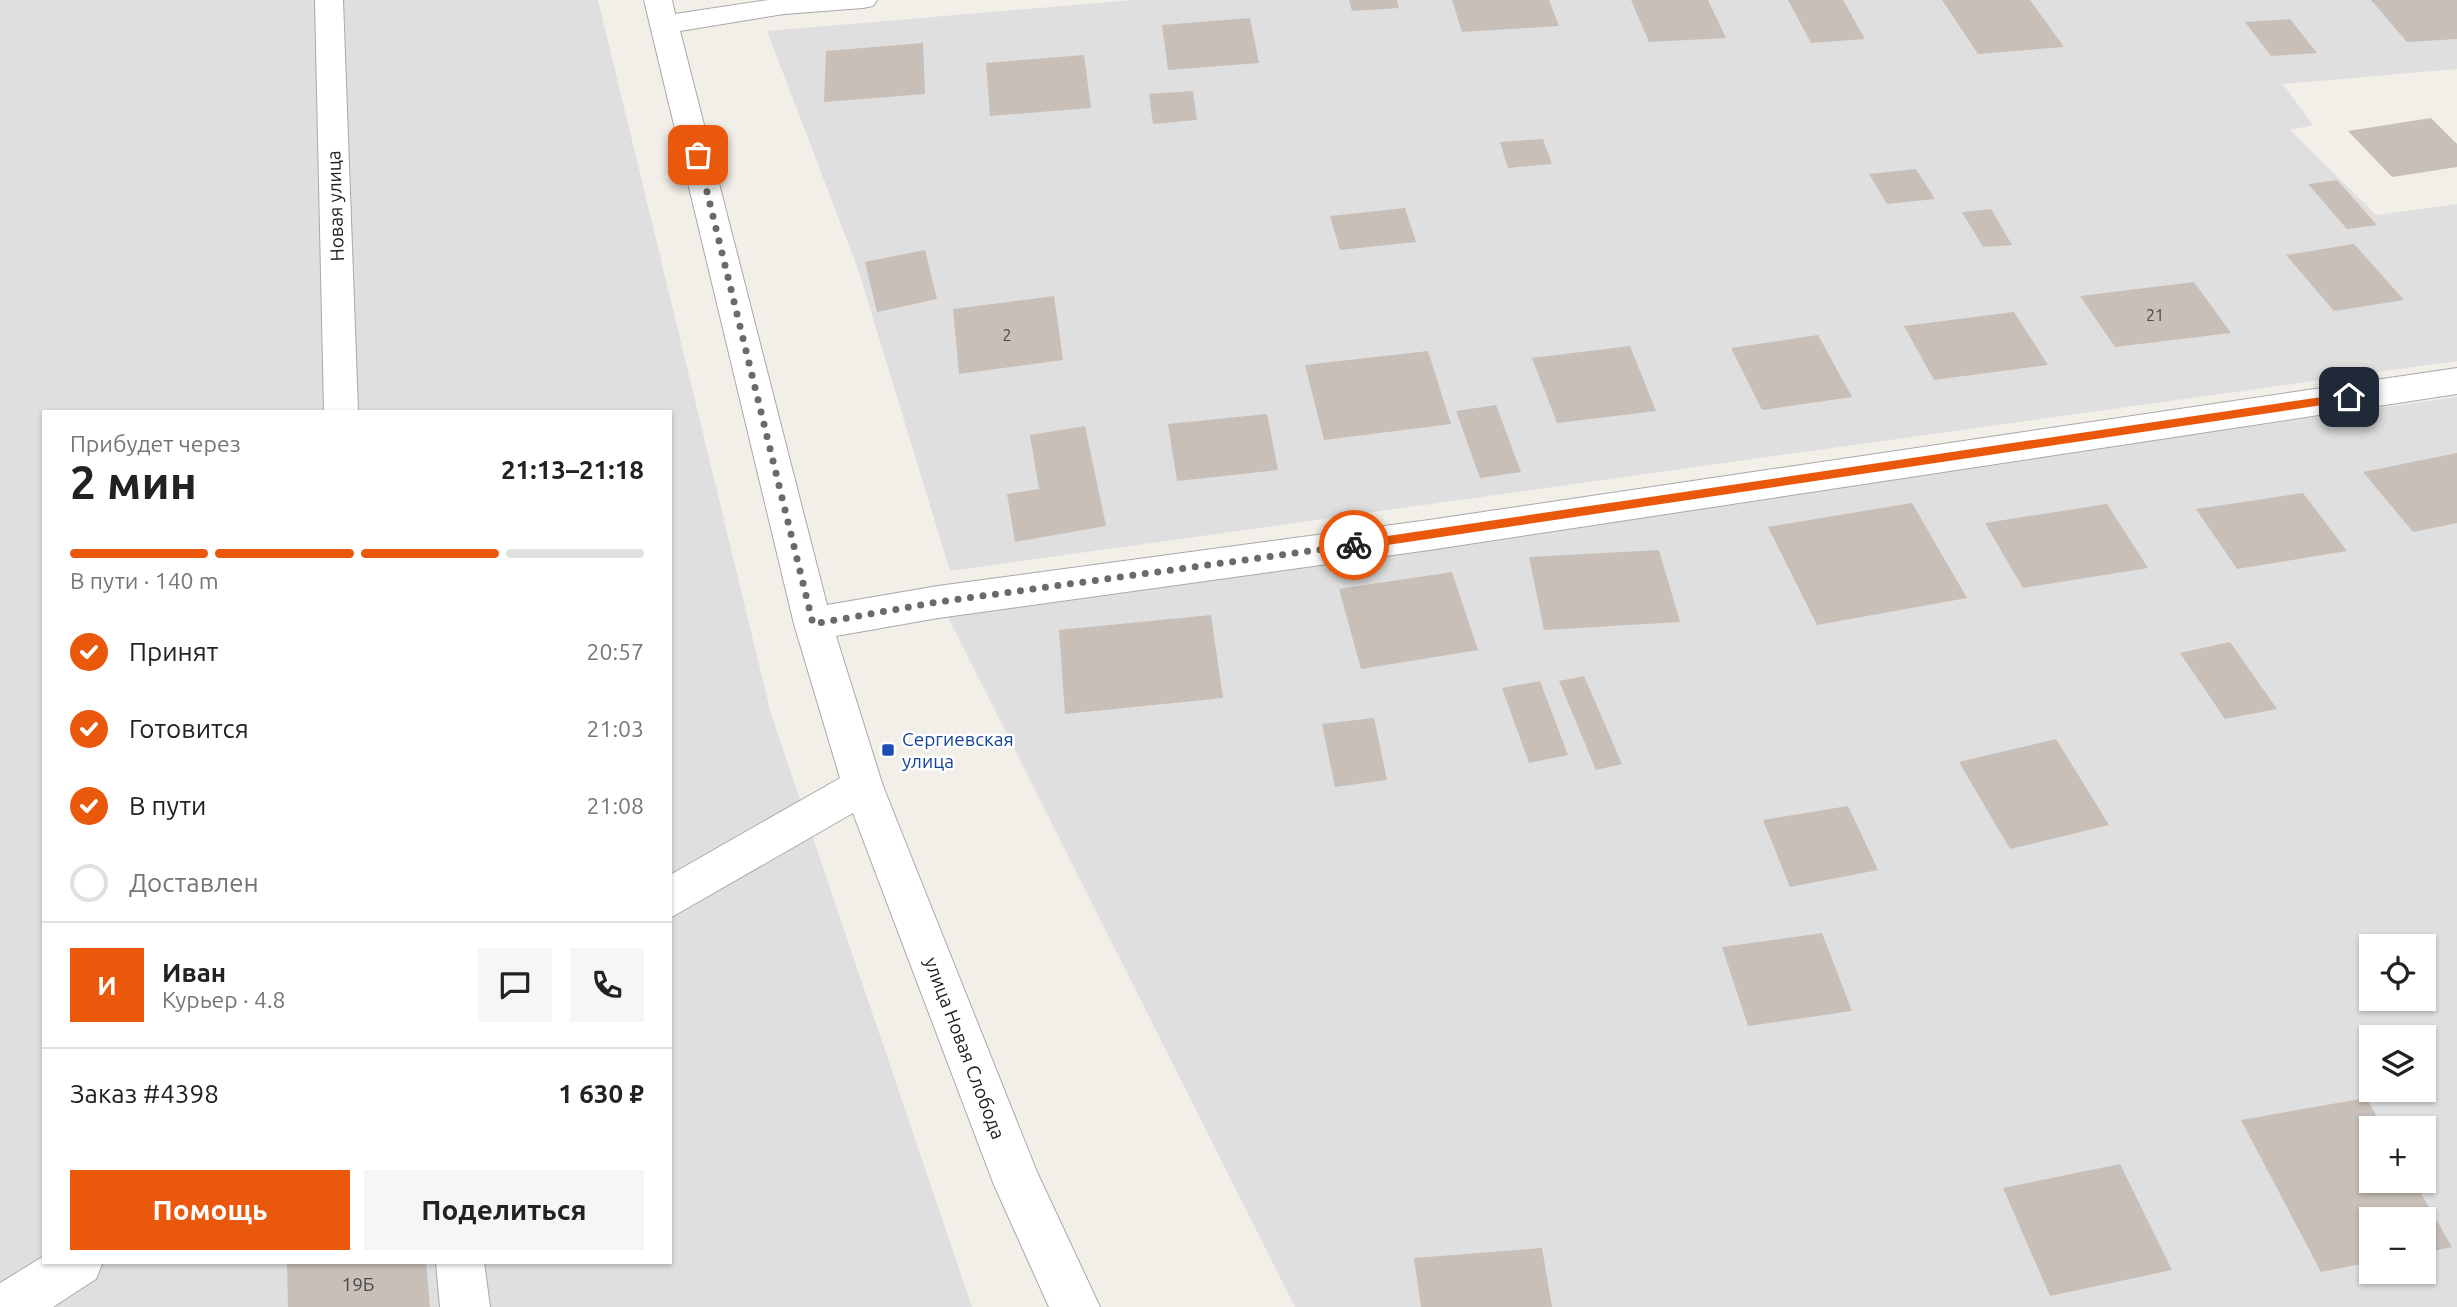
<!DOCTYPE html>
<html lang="ru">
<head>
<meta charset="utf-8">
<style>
	body { margin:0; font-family:Ubuntu,sans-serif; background:#f6f6f6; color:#222; height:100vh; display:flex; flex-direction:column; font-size:26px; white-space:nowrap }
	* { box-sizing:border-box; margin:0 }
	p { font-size:23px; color:#767676 }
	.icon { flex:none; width:38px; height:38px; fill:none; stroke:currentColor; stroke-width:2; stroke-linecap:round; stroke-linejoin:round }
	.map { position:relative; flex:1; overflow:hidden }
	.sheet { position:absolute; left:42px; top:410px; width:630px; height:854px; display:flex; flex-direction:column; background:#fff; border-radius:0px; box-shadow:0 2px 5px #0004 }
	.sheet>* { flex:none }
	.fabs { position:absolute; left:2359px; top:934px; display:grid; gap:14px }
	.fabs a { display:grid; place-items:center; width:77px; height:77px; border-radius:0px; background:#fff; box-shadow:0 2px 5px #0004; font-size:35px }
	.pin { position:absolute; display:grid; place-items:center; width:60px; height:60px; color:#fff; margin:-30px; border-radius:14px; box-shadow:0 4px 10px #0006 }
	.courier { position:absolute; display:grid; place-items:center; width:70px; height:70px; margin:-35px; border:5px solid #ea580c; border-radius:50%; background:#fff; color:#222; box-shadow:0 2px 9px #0007 }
	.overview em { font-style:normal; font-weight:600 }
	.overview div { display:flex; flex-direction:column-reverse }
	.overview { display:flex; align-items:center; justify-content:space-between; height:119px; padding:0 28px }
	h1 { font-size:46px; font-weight:600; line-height:52px }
	.bar { display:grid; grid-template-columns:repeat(4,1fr); gap:10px 7px; align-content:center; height:84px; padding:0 28px }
	.bar i { height:9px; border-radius:5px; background:#e0e0e0 }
	.bar .selected { background:#ea580c }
	.bar p { grid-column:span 4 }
	.line { display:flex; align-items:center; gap:18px; padding:0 28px; border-top:2px solid #e0e0e0 }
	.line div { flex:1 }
	.round { display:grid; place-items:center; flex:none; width:74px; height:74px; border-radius:0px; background:#f6f6f6 }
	ol { padding:0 28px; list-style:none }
	li { display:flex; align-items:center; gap:21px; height:77px }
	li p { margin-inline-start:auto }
	li .icon { padding:7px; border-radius:50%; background:#ea580c; color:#fff; stroke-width:4 }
	li:last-child { color:#767676 }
	li i { width:38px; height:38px; border:4px solid #e0e0e0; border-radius:50% }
	.button { display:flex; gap:14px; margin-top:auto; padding:14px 28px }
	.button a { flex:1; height:80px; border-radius:0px; background:#ea580c; color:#fff; font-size:28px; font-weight:600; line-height:80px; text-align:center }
	.button a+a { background:#f6f6f6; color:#222 }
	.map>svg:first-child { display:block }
	.residential { fill:#e0dfdf; fill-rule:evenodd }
	.building { fill:#c7bfb8 }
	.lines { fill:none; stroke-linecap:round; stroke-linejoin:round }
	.minor-casing { stroke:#a9a9a9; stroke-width:2 }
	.minor { fill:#fff; fill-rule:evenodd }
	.route { fill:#ea580c }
	.done { stroke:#6b6a68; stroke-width:7; stroke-dasharray:0 12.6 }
	.transit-dot { fill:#1a4fb4; stroke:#fff; stroke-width:2.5 }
	.labels { text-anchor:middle; stroke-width:5; stroke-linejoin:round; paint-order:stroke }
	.number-label { font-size:16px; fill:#4b4948 }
	.street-label { font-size:19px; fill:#222; stroke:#fff }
	.transit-label { font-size:19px; fill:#164399; stroke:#fff; text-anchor:start }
	.near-number-label { font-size:19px; fill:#4b4948 }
</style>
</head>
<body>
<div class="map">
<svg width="2457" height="1307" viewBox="0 0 2457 1307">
	<rect width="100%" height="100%" fill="#f2efe9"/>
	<path class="residential" d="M0,0H598L771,714L972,1307H0ZM44,411H670V1262H44Z
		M1134,0H2457V69L2283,84L2313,125L2290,130L2376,215L2457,204V361L950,571L858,269L767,31Z
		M2457,397V1307H1295L944,609ZM2371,947H2424V999H2371ZM2371,1038H2424V1090H2371ZM2371,1129H2424V1181H2371ZM2371,1220H2424V1272H2371Z"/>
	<path class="building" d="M1349,0H1397L1399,8L1352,11Z
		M1452,0H1549L1559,26L1462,32Z
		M1631,0H1708L1726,38L1649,42Z
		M1788,0H1843L1865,39L1811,43Z
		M1942,0H2030L2064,47L1978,54Z
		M2371,0H2457V39L2407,42Z
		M1250,18L1259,63L1168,70L1162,25Z
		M2290,19L2317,53L2271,56L2245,22Z
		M923,43L925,94L824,102L826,51Z
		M1084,55L1091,108L990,116L986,63Z
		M1193,91L1197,120L1153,124L1149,94Z
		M2431,118L2457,144V167L2392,177L2348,131Z
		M1543,139L1552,164L1508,168L1500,142Z
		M1916,169L1935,199L1887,204L1869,174Z
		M2337,180L2377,225L2347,229L2308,184Z
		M1405,208L1416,242L1340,250L1330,216Z
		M1991,209L2012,245L1983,247L1962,212Z
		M2354,244L2404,300L2334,311L2286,255Z
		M925,250L937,299L877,312L865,262Z
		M2194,282L2231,333L2115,347L2080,296Z
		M1054,296L1063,360L959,374L953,309Z
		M2014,312L2048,365L1934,380L1904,326Z
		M1818,335L1852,397L1762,410L1731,348Z
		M1630,346L1656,411L1557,423L1532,358Z
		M1428,351L1451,424L1324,440L1305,365Z
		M1496,405L1521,472L1480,478L1456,411Z
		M1267,414L1278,470L1177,481L1168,424Z
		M1085,426L1106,526L1015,542L1007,494L1039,489L1030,435Z
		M2457,453V523L2413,532L2363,472Z
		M2303,493L2347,551L2237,569L2196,509Z
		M1912,503L1967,598L1817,625L1768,527Z
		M2107,504L2148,568L2023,588L1985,523Z
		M1659,550L1680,622L1544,630L1529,557Z
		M1452,572L1478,650L1361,669L1339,589Z
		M1211,615L1223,698L1065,714L1059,630Z
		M2230,642L2277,709L2225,719L2180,653Z
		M1584,676L1622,764L1596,770L1559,681Z
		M1540,681L1568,755L1529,763L1502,688Z
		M1374,718L1387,780L1335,787L1322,724Z
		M2056,739L2109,825L2010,849L1959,762Z
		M1848,806L1878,870L1790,887L1763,820Z
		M1822,933L1852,1011L1748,1026L1722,947Z
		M2366,1098L2384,1129H2371V1181H2414L2452,1247L2424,1253V1220H2371V1262L2321,1272L2241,1120Z
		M2120,1164L2172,1270L2050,1296L2003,1188Z
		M1542,1248L1552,1307H1421L1414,1258Z
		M287,1262H426L430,1307H288Z"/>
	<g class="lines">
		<defs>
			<path id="minor" d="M315,0H343L358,411H324Z
				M644,0H672L675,14L768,0H877L873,6L863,8L784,14L680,31L827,605L938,586L1429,520L2457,368V394L1429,550L938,618L836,636L883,786L1037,1172L1100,1307H1049L994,1185L853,813L670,918V875L840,778L794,624Z
				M44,1256V1262H103L96,1279L53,1307H0V1283Z
				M436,1262H484L490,1307H440Z"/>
		</defs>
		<use href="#minor" class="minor-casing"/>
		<use href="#minor" class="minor"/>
	</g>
	<path class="route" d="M2349,393L2354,397L2349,401L1354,550L1349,545L1354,541Z"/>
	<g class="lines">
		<path class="done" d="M698,155L813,624L938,602L1354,545"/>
	</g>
	<rect class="transit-dot" x="881" y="743" width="14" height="14" rx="3.5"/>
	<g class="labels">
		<g class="number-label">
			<text x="2155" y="321">21</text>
			<text x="1007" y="341">2</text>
		</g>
		<g class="street-label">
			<text transform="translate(335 206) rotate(-92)" y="7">Новая улица</text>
			<text transform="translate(965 1048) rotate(69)" y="7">улица Новая Слобода</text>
		</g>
		<g class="transit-label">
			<text x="902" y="746">Сергиевская<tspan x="902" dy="22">улица</tspan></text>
		</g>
		<g class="near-number-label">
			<text x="358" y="1291">19Б</text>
		</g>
	</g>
</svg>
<div class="fabs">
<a><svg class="icon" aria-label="locate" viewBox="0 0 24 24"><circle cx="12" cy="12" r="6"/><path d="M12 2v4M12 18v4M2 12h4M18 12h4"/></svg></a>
<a><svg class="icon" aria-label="layers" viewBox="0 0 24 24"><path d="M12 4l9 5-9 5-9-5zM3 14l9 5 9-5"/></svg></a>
<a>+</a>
<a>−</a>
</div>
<div class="pin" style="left:698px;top:155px;background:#ea580c"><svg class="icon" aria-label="bag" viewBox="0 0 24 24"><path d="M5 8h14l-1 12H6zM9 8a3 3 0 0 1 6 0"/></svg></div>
<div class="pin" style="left:2349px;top:397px;background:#1f2937"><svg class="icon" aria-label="home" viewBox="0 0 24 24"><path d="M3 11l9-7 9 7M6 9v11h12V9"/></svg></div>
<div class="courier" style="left:1354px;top:545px"><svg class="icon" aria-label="bike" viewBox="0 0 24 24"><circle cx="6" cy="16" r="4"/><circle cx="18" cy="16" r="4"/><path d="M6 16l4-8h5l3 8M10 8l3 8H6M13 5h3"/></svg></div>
<section class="sheet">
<div class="overview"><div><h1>2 мин</h1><p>Прибудет через</p></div><em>21:13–21:18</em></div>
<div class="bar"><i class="selected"></i><i class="selected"></i><i class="selected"></i><i></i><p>В пути · 140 m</p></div>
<ol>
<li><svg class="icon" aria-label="check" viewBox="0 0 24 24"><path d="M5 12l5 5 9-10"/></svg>Принят<p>20:57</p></li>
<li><svg class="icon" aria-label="check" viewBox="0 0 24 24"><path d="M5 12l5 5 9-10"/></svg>Готовится<p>21:03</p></li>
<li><svg class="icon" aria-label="check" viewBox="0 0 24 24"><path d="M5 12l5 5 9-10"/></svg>В пути<p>21:08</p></li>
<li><i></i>Доставлен</li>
</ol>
<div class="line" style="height:126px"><b class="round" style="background:#ea580c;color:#fff">И</b><div><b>Иван</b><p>Курьер · 4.8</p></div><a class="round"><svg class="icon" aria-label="chat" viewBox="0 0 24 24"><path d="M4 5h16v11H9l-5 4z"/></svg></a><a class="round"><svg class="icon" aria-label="phone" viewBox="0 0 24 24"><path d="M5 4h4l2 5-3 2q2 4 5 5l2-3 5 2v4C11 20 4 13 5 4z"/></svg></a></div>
<div class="line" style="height:91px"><div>Заказ #4398</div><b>1 630 ₽</b></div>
<div class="button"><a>Помощь</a><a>Поделиться</a></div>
</section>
</div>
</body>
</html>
